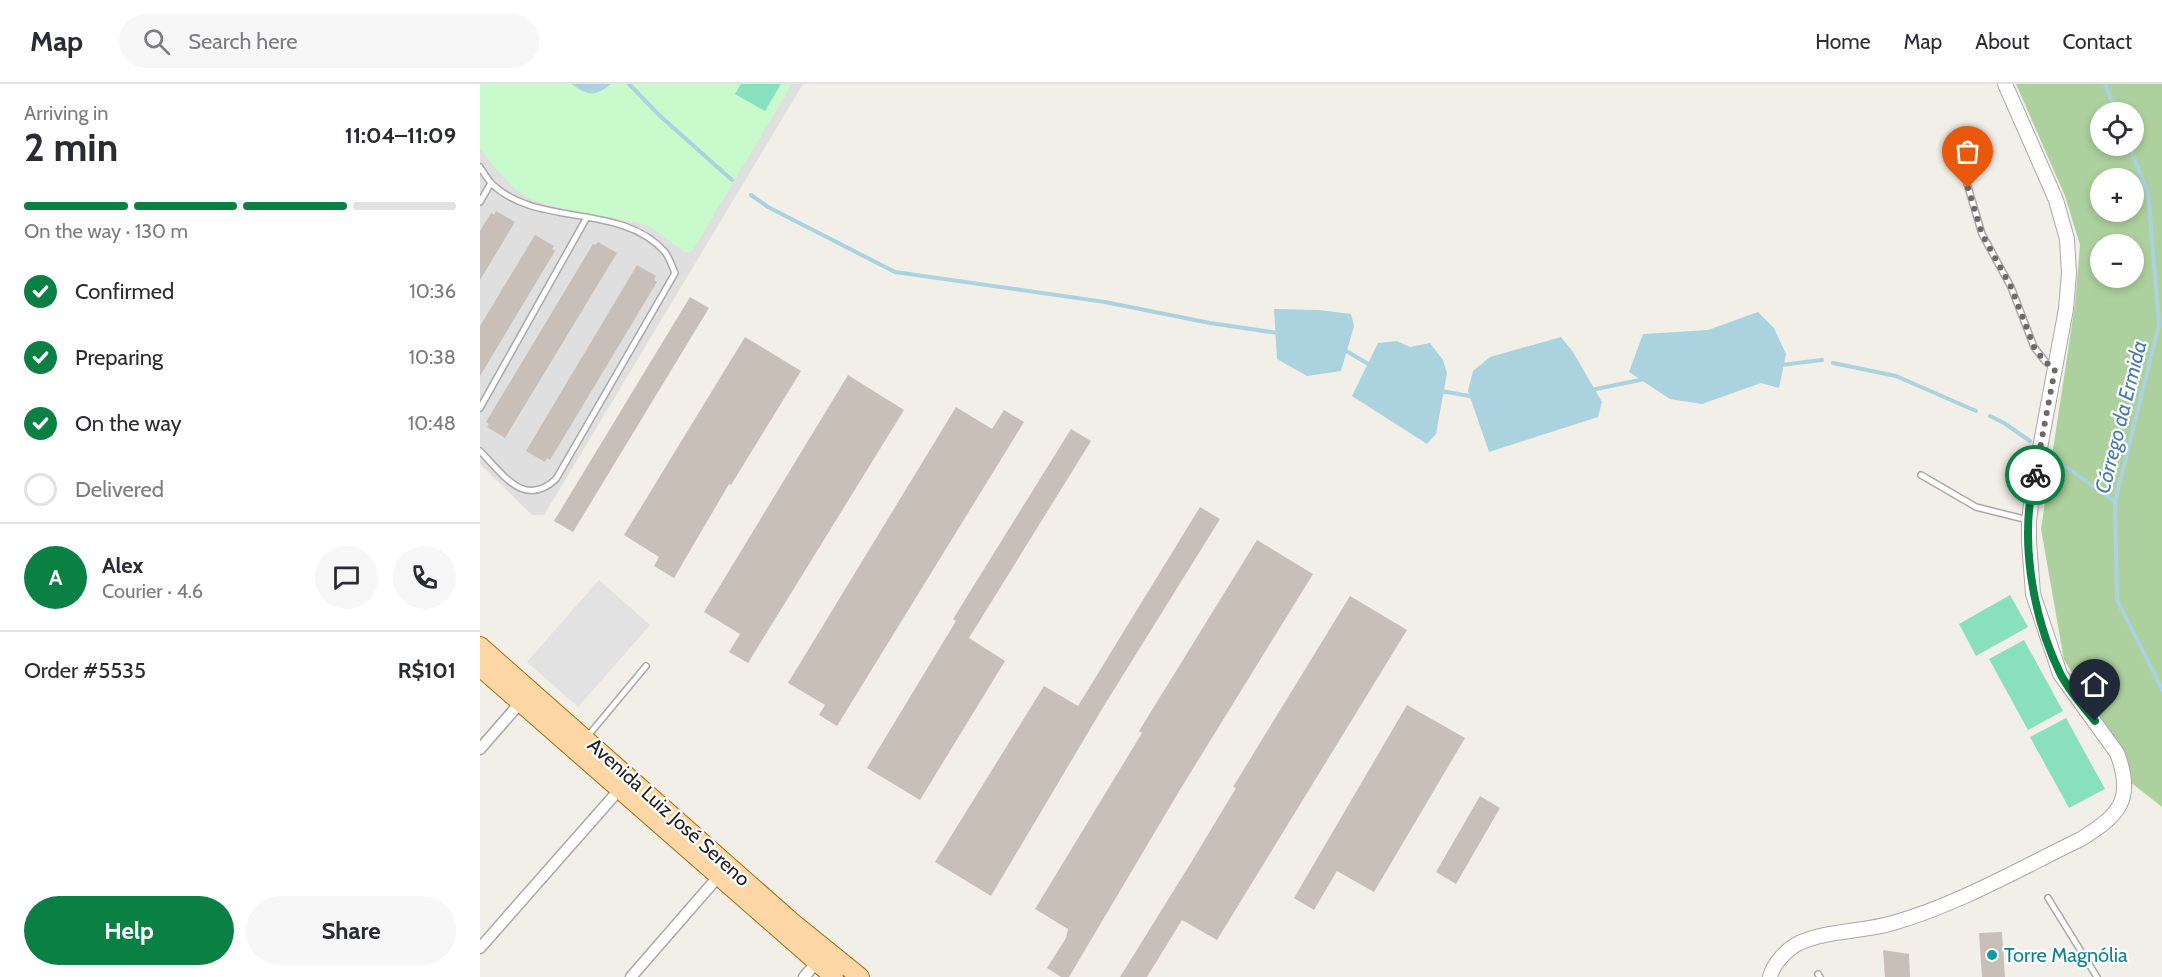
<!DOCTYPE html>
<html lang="en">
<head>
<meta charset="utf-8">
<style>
	body { margin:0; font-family:Cabin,sans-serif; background:#f7f7f7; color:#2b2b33; height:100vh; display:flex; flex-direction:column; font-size:22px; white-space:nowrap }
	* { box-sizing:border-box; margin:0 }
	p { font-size:20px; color:#7c7c81 }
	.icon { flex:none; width:33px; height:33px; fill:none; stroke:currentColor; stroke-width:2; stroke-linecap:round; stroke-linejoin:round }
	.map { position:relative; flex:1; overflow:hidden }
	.sheet { display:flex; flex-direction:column; background:#fff; width:480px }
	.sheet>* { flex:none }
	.buttons { position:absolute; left:1610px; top:18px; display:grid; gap:12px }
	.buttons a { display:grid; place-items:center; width:54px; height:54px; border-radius:50%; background:#fff; box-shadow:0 3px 9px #0003; font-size:30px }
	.pin { position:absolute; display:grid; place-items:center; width:51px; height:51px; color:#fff; margin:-62px -26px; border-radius:50% 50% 50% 0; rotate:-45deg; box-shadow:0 0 6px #0007 }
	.pin .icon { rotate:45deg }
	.courier { position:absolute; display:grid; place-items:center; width:60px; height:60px; margin:-30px; border:4px solid #0b8043; border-radius:50%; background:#fff; color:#222; box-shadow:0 2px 8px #0007 }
	.summary em { font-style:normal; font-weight:700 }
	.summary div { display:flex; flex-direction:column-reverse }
	.summary { display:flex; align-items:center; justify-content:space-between; height:102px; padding:0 24px }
	h1 { font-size:39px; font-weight:700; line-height:45px }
	.bar { display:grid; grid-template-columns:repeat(4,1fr); gap:9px 6px; align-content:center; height:72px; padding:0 24px }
	.bar i { height:8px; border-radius:4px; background:#e1e1e2 }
	.bar .selected { background:#0b8043 }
	.bar p { grid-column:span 4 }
	.line { display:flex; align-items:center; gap:15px; padding:0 24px; border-top:2px solid #e1e1e2 }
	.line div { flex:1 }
	.round { display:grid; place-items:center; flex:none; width:63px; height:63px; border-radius:32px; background:#f7f7f7 }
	ol { padding:0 24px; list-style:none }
	li { display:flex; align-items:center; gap:18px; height:66px }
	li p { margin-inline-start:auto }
	li .icon { padding:6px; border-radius:50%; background:#0b8043; color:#fff; stroke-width:4 }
	li:last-child { color:#7c7c81 }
	li i { width:33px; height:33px; border:3px solid #e1e1e2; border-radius:50% }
	.action { display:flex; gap:12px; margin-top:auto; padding:12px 24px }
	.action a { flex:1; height:69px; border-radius:36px; background:#0b8043; color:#fff; font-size:24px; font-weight:700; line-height:69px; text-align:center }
	.action a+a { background:#f7f7f7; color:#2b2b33 }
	header { display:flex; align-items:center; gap:36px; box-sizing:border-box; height:84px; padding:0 30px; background:#fff; border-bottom:2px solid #e1e1e2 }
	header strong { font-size:28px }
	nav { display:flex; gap:33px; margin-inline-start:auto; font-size:21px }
	.search { width:420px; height:54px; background:#f7f7f7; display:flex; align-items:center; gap:15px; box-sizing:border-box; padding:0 21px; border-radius:33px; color:#7c7c81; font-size:22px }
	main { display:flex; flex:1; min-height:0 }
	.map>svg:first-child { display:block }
	.residential { fill:#e0dfdf }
	.forest { fill:#add19e; fill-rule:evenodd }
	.park { fill:#c8facc }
	.pitch { fill:#88e0be }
	.parking { fill:#e2e2e2 }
	.water { fill:#aad3df }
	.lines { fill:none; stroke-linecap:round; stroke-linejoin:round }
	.stream { stroke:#aad3df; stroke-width:4 }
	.building { fill:#c7bfb8 }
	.service-casing { stroke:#a9a9a9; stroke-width:8 }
	.minor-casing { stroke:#a9a9a9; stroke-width:13 }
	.tertiary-casing { stroke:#a9a9a9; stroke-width:16 }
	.primary-casing { stroke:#a06b00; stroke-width:20 }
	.service { stroke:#fff; stroke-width:5 }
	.minor { stroke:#fff; stroke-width:10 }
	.tertiary { stroke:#fff; stroke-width:14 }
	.primary { stroke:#fcd6a4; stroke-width:18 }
	.done { stroke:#6b6a68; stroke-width:6; stroke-dasharray:0 10.8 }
	.route { stroke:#0b8043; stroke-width:8 }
	.culture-dot { fill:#0f9aa8; stroke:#fff; stroke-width:2 }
	.labels { text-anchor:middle; stroke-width:4.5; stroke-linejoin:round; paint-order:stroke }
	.street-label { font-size:20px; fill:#222; stroke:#fff }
	.culture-label { font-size:20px; fill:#0d838f; stroke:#fff; text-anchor:start }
	.water-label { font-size:21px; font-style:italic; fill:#4a7aab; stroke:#fff }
</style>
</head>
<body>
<header>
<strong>Map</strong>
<div class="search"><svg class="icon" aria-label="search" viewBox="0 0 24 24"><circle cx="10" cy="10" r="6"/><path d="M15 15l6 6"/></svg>Search here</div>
<nav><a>Home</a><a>Map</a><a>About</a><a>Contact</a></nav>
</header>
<main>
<section class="sheet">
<div class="summary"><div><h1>2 min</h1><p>Arriving in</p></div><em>11:04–11:09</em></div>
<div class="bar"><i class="selected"></i><i class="selected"></i><i class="selected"></i><i></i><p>On the way · 130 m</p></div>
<ol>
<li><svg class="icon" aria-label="check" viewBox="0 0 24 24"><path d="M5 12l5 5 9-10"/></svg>Confirmed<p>10:36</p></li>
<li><svg class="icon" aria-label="check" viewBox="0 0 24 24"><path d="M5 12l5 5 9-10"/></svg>Preparing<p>10:38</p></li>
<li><svg class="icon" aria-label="check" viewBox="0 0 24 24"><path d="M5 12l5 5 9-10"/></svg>On the way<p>10:48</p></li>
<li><i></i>Delivered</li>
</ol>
<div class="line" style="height:108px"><b class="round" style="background:#0b8043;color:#fff">A</b><div><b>Alex</b><p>Courier · 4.6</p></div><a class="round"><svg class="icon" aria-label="chat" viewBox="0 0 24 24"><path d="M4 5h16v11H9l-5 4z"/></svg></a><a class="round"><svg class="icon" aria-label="phone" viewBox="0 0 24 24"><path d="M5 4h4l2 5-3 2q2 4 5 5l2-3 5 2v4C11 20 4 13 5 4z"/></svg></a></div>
<div class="line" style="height:78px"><div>Order #5535</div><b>R$101</b></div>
<div class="action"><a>Help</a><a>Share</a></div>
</section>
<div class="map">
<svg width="1682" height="893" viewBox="0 0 1682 893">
	<rect width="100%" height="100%" fill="#f2efe9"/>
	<path class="residential" d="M0,0H323L64,431H52L0,380Z"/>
	<path class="forest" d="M1536,0H1682V723L1645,694L1640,662L1584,576L1561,445L1595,220L1600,161L1585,112ZM1620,28H1653V62H1620ZM1620,94H1653V128H1620ZM1620,160H1653V194H1620Z"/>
	<path class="park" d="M0,0H312L212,167L205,169L174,145L163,140L80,124L52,116L36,106L16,85L0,64Z"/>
	<path class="pitch" d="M261,0H301L285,27L255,10Z
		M1530,511L1548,543L1496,572L1479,540Z
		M1544,556L1583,627L1548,646L1509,575Z
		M1586,634L1625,705L1589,724L1550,653Z"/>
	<path class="parking" d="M119,496L170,541L98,623L47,578Z"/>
	<path class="water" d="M92,0H131C115,13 107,12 92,0Z
		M794,225L839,226L871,230L874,242L861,287L827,292L797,275Z
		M1278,228L1294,244L1306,270L1299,304L1281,299L1222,320L1190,315L1149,288L1163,250L1228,246Z
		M1081,253L1093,268L1122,318L1118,333L1009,368L988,307L993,287L1010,273Z
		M917,257L930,263L950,259L963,276L967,289L956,350L947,360L872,312L898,259Z"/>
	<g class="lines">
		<path class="stream" d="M149,0L179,31L252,96
			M1625,0L1636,28
			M1649,62L1668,109L1679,240L1635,418L1637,516L1682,605
			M271,111L288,123L415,188L625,218L730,239L798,249
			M863,265L890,281
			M1353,279L1416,292L1496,327
			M1301,281L1342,276
			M1111,306L1165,295
			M961,307L995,313
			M1510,332L1524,339L1550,357
			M1571,372L1635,418"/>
	</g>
	<path class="building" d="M16,127L35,138L0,196V147L11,129L14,131Z
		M55,151L74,162L72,165L75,167L0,292V242Z
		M118,158L137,169L25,354L7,343L9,340L6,338L113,160L115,161Z
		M157,181L176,192L174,196L177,198L70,376L67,374L65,378L46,367Z
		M210,213L229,224L93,448L74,437Z
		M265,253L321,287L251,401L249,400L194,494L174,482L179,473L144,451Z
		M368,291L424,326L268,579L249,568L260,550L224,528Z
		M476,323L512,345L524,326L544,338L357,642L339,631L345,621L308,599Z
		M591,345L611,357L489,554L525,577L440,716L387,684L476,537L473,535Z
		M720,423L740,435L622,625L511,812L455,778L564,602L598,622Z
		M777,456L833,490L698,709L589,893H581L567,884L586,854L588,845L555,825L662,649L659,647Z
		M870,512L927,546L737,856L702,836L667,893H640L712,777L756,704L753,703Z
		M927,621L985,654L894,808L857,787L834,826L814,814Z
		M1000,712L1020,724L976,800L956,788Z
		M1522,848L1525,893H1502L1499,849Z
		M1403,866L1429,870L1430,893H1405Z"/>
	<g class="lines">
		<defs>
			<path id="service" d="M1475,59L1502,150L1531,203L1554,263L1565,277L1574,284
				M0,83C3,88 7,94 11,99C56,144 141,118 185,168C189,173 192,182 195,189L76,395C44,425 23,390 0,367
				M0,118L11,99
				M0,324L107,133
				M1441,391L1496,423L1548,436
				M107,653L166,582
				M1568,814L1617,893
				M1338,890L1340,893"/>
			<path id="minor" d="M0,665L40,619
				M0,864L139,706
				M151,893L238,793
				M324,893L337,878"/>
			<path id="tertiary" d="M1290,893C1293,880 1307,865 1319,859C1348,846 1382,848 1413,839C1479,820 1539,785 1601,755C1639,731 1655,716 1637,669L1580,590L1553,510L1549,458V437L1554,396L1586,225L1589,189L1587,155L1576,116L1525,0"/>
			<path id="primary" d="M0,562L312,838L380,893
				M0,583L354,893"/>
		</defs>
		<use href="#service" class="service-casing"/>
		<use href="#minor" class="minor-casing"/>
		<use href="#tertiary" class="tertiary-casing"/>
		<use href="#primary" class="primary-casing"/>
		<use href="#service" class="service"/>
		<use href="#minor" class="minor"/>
		<use href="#tertiary" class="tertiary"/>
		<use href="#primary" class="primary"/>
	</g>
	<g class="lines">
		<path class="done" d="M1488,104L1502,150L1531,203L1554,263L1564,277L1575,285L1555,391"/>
		<path class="route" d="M1555,391C1539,453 1552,531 1580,589C1588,606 1603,622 1615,637"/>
	</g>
	<circle class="culture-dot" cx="1512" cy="871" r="6"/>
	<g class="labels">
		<g class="street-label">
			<text transform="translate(189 728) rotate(42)" y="7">Avenida Luiz José Sereno</text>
		</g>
		<g class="culture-label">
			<text x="1524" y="878">Torre Magnólia</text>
		</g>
		<g class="water-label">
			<text transform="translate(1641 333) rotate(-76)" y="7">Córrego da Ermida</text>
		</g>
	</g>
</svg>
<div class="buttons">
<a><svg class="icon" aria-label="locate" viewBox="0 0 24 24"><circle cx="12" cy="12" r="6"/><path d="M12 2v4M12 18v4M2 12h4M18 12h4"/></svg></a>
<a>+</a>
<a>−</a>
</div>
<div class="pin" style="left:1488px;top:104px;background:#ea580c"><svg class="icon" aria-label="bag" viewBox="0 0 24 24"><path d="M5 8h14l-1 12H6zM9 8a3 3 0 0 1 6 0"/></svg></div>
<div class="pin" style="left:1615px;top:637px;background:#1f2937"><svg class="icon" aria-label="home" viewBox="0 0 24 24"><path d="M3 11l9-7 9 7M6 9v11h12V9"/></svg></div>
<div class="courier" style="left:1555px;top:391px"><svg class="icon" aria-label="bike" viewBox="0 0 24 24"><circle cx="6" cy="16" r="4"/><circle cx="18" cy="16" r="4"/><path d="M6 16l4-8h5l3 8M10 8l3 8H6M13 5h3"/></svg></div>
</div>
</main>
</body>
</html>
